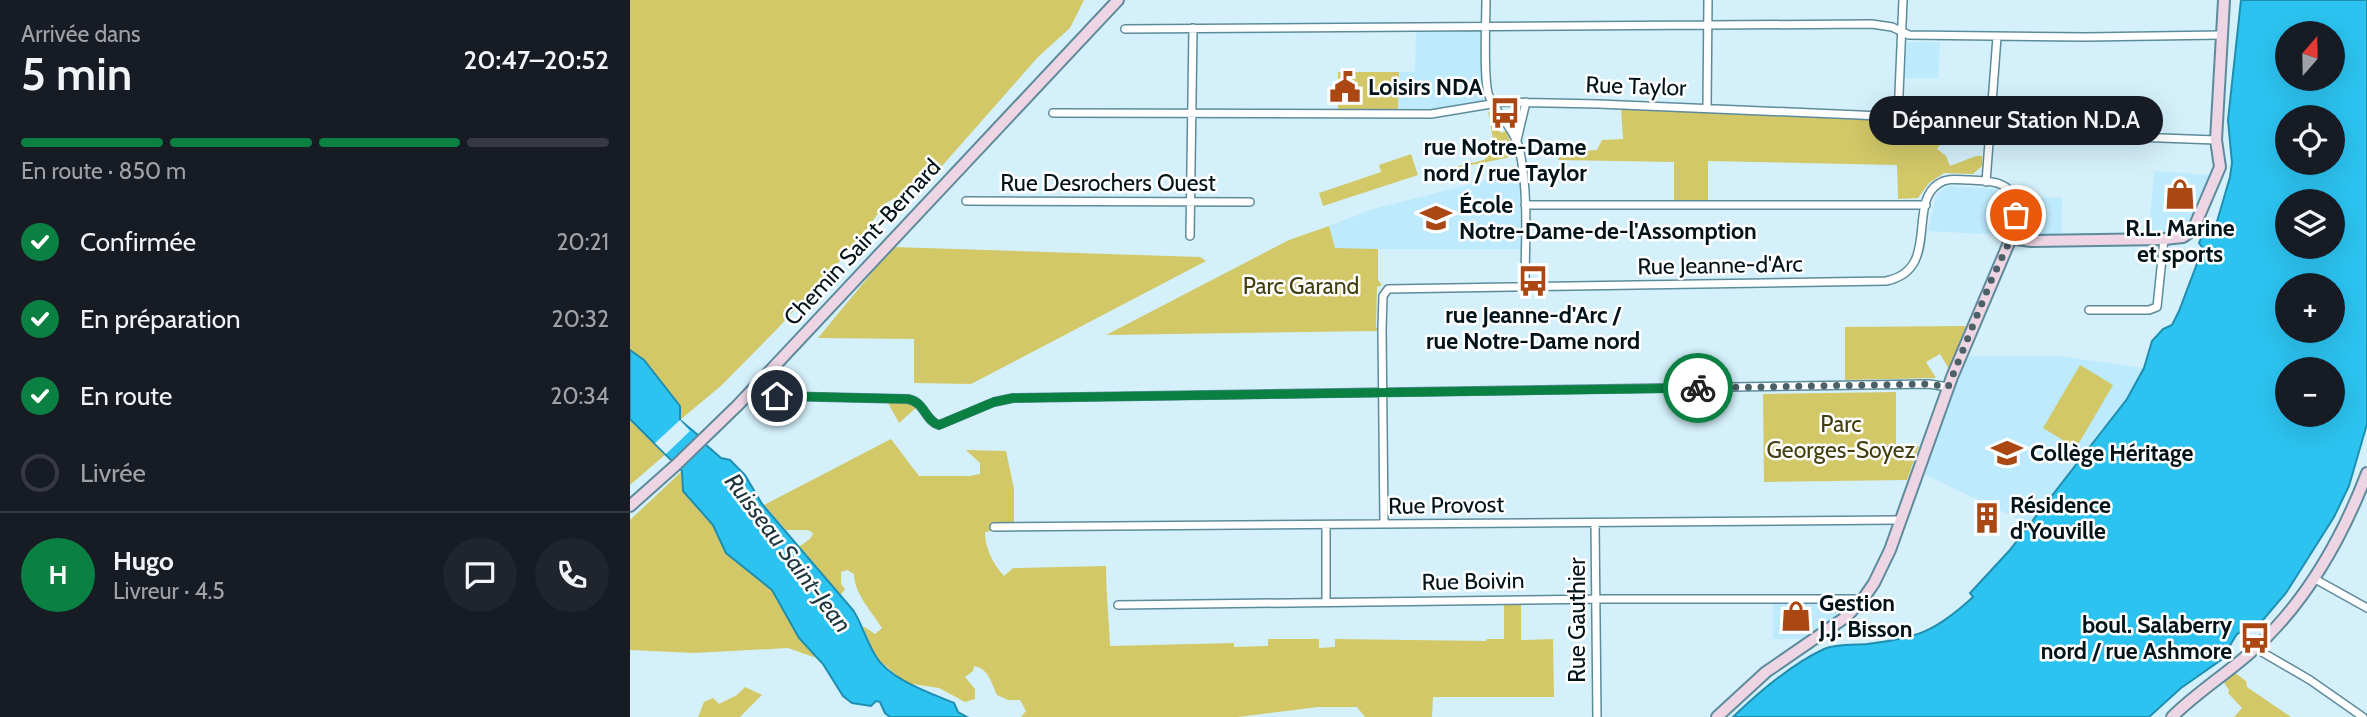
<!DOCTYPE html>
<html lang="fr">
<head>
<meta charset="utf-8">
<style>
	body { margin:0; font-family:Cabin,sans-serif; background:#20242c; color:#f1f3f6; height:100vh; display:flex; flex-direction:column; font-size:26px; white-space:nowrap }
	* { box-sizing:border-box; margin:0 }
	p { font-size:23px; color:#9ea1a6 }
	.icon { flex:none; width:38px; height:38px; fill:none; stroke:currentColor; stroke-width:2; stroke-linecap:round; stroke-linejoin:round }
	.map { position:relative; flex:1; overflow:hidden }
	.sheet { display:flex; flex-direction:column; background:#171b24; width:630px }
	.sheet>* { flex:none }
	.needle { width:46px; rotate:20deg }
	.buttons { position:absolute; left:1645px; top:21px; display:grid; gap:14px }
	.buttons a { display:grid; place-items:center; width:70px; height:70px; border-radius:50%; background:#171b24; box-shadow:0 7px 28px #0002; font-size:35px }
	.pin { position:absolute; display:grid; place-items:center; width:60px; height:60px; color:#fff; margin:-30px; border:4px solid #fff; border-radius:50%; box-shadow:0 2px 7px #0007 }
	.courier { position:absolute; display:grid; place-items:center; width:70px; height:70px; margin:-35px; border:5px solid #0b8043; border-radius:50%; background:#fff; color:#222; box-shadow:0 2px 9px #0007 }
	.bubble { position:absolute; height:49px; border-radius:24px; background:#171b24; box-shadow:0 7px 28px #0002; font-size:23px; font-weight:600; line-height:49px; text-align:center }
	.summary em { font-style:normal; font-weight:600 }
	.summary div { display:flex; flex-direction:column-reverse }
	.summary { display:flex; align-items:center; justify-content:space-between; height:119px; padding:0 21px }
	h1 { font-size:46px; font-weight:600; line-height:52px }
	.bar { display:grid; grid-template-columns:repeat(4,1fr); gap:10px 7px; align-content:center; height:84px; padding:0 21px }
	.bar i { height:9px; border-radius:5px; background:#363941 }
	.bar .active { background:#0b8043 }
	.bar p { grid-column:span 4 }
	.line { display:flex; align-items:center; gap:18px; padding:0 21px; border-top:2px solid #363941 }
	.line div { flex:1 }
	.round { display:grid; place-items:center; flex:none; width:74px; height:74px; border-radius:37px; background:#20242c }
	ol { padding:0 21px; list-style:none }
	li { display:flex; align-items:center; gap:21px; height:77px }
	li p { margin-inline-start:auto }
	li .icon { padding:7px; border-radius:50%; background:#0b8043; color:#fff; stroke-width:4 }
	li:last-child { color:#9ea1a6 }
	li i { width:38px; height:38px; border:4px solid #363941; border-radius:50% }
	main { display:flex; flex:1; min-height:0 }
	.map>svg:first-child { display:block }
	.built { fill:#bdeafc }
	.green { fill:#d2c868 }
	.water { fill:#2cc3f0; stroke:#1f8eb0; stroke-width:2; fill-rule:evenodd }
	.pier { fill:#d4f0fb }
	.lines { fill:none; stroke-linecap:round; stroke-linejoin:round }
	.street-casing { stroke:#5e8b9c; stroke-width:10 }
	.secondary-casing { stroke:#5e8b9c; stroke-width:14 }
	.street { stroke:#fff; stroke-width:7 }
	.secondary { stroke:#edd5e4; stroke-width:10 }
	.done { stroke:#4c6068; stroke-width:7; stroke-dasharray:0 12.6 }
	.route { stroke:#0b8043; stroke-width:9 }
	.labels { text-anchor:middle; stroke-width:5; stroke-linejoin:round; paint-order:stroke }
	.street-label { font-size:23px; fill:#021319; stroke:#fff }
	.poi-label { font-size:23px; font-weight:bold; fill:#021319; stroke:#fff; text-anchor:start }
	.park-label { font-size:23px; fill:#433e0f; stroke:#fff }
	.water-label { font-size:24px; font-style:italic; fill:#1e353d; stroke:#fff }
</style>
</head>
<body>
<main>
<section class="sheet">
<div class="summary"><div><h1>5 min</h1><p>Arrivée dans</p></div><em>20:47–20:52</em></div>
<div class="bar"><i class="active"></i><i class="active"></i><i class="active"></i><i></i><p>En route · 850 m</p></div>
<ol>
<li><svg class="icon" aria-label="check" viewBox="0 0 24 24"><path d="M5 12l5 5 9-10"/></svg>Confirmée<p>20:21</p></li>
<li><svg class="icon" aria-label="check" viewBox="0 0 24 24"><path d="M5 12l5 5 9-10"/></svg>En préparation<p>20:32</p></li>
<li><svg class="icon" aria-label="check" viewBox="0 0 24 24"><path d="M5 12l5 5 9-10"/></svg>En route<p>20:34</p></li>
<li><i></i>Livrée</li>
</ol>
<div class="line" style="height:126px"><b class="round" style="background:#0b8043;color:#fff">H</b><div><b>Hugo</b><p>Livreur · 4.5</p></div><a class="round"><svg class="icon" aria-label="chat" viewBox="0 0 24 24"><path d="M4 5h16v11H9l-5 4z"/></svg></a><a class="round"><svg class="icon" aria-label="phone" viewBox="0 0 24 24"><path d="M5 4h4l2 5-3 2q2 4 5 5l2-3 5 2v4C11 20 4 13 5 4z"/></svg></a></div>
</section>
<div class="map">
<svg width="1737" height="717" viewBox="0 0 1737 717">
	<rect width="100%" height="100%" fill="#d4f0fb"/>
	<path class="built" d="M786,30L850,32L853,102L815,109L768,110L769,72H785Z
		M1277,42H1310L1308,78H1274Z
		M1586,169L1561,223L1556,230L1545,233H1519L1524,171L1581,175Z
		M889,172L891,249H705L699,226L743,209Z
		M1319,186L1364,189L1372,193L1377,200L1379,212L1375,235L1298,231L1306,196L1311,190Z
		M1398,197L1432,198L1431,237L1401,236L1393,232L1389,201Z
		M1337,356H1428L1514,368L1497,399L1399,524L1291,473Z
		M1143,602L1198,603L1204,606L1208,613L1203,621L1171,642L1169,639H1143Z"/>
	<path class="green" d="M0,0H454L440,28L408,57L304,175L256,203L223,247L147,329L92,385L50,420L14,360L0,350Z
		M708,72H769L768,110H708Z
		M991,108L1266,121L1282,127H1308V141L1341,142L1339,144H1311L1307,149L1316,156L1320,166L1346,156H1352V166L1343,174L1314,173L1299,183L1288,198L1268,199L1267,165L1078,161V201H1044V162L928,160L932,153L967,150L972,140L993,139Z
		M858,111L865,115L872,125L869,130L871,133L876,131L886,156L792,175L854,160L865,150Z
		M781,154L788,175L693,206L689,193L751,172L749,165Z
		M699,226L705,248L748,249V280L752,285L747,287L746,327L749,331L476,335L659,240Z
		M263,247L570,257L576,261L341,384L284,383V339L188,338Z
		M1336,326L1319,369L1310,354L1296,362L1306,378L1215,380V327Z
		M1450,365L1483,385L1446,448L1413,428Z
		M1266,392V446H1289L1277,480L1134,482L1133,394Z
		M257,401L277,403L287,407L269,423Z
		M0,419L36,454L0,485Z
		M261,439L289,476H339L350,474V463L336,450L376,451L384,489V523H361V531L355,532C355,548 363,564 374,576L383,568L476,566C476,593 479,619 480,646L604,643V647L638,646V639H689V648L705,647V639L856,641L857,639H874V605H891V640L923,639L924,697H803L802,717H735L727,707H688L608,717H391L396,711L390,700H378L367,695C361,682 359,669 344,666L343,671L335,677L345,689V699L335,702L309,688L276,683L245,657L233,626L245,634L252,628C242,612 224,593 224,574L217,570L211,572V584L215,589L210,596L169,547L181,538L183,533L178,530H156L134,505Z
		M52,471L70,512L83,525L96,553L142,590L169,638L186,658L158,648L64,653L0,650V520Z
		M1605,673L1616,681L1617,687L1661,717H1604L1612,708L1598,693L1599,690L1593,681L1594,678Z
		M115,687L132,695L110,717H68L74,702L83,698L89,704L107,695Z"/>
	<path class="water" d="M1611,0H1737V424L1719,486L1704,517L1656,593L1633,620L1607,634L1591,660L1551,688L1519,717H1103C1130,691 1160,665 1194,649C1205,644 1224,645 1237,644C1287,638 1305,632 1343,597L1340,593L1379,551L1497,399L1514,368L1522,341L1533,329L1542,325L1549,311L1571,253L1572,247L1569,243L1572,236L1586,225L1600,177L1602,163L1598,120ZM1657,33H1703V79H1657ZM1657,117H1703V163H1657ZM1703,201V247H1657V201ZM1657,285H1703V331H1657ZM1657,369H1703V415H1657Z
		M0,350L14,360L50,406V420L68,435L67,437L91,458L100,460L115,475L132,504L223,610C232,624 236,640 245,655C258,679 300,693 324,703L328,712L337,717H260L255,713L250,702L246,701L241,706L222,703L213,696L193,664L169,638L142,590L96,553L83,525L53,491L52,471L0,419Z"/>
	<path class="pier" d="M50,420L60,431L36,454L25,443Z"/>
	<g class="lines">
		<defs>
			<path id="street" d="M856,0C856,19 853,82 859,96C868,117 886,130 890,152C899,196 895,243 895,287
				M495,29L1242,24L1262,27L1279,35L1456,37L1591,35
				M1077,108L1078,0
				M423,113L801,114L873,102L969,104L1229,115L1268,117L1283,122L1354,127L1369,132L1586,140
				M1268,117L1273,0
				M887,140L896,102
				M1356,182L1367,37
				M336,201L620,202
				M895,205H1296
				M560,236L563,28
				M1459,310H1519L1527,307L1534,239
				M147,396L278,399C295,402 295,421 309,425L364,402L383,398L1299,384L1318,387
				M965,523L967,717
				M754,524L752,329L753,296L758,289L1256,281C1311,270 1277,205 1308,184C1317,177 1330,180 1340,180C1350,181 1363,180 1372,185C1392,194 1387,222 1381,238
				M364,527L1269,520
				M1685,579L1737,608
				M1202,600L1210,604L1216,617
				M696,602V526
				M488,605L977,599H1233
				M1625,648L1680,680L1733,717"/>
			<path id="secondary" d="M0,506L46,465L108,405L488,0
				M1087,717L1136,672L1216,617L1233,599L1244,583L1260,550L1322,377L1381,238L1401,241L1534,239L1553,237L1563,230L1590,167L1586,140L1594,0
				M1542,717C1566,693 1595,675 1621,652C1675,604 1711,541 1737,473"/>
		</defs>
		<use href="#street" class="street-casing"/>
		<use href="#secondary" class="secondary-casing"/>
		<use href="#street" class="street"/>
		<use href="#secondary" class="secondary"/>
	</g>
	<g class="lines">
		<path class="done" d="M1068,388L1299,384L1318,387L1361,281L1381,238L1386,215"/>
		<path class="route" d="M147,396L278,399C295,402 295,421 309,425L364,402L383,398L1068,388"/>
	</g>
	<defs>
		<symbol id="civic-bare" viewBox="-9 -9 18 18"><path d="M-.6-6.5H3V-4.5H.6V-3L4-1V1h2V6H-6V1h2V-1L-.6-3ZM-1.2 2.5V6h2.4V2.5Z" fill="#ab4713" stroke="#fff" stroke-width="2.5" paint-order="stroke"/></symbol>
		<symbol id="bus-bare" viewBox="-9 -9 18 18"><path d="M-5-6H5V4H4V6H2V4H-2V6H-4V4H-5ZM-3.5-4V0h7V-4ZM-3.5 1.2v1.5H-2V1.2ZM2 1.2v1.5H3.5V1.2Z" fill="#ab4713" stroke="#fff" stroke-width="2.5" paint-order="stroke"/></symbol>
		<symbol id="shop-bare" viewBox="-9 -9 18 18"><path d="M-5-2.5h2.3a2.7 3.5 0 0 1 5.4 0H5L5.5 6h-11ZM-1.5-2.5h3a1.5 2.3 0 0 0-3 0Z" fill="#ab4713" stroke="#fff" stroke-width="2.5" paint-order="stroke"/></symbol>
		<symbol id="school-bare" viewBox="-9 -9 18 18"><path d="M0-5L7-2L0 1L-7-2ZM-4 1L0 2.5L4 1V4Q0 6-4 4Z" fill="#ab4713" stroke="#fff" stroke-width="2.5" paint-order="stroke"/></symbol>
		<symbol id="building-bare" viewBox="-9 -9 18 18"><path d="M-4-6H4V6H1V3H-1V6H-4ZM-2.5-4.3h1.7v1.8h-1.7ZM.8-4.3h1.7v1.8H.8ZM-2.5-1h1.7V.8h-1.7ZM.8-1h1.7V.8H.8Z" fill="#ab4713" stroke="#fff" stroke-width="2.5" paint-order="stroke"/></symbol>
	</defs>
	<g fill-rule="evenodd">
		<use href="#civic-bare" x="693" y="65" width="44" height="44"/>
		<use href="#bus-bare" x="853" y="91" width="44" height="44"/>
		<use href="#shop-bare" x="1528" y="172" width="44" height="44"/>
		<use href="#school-bare" x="784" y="196" width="44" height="44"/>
		<use href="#bus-bare" x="881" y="259" width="44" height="44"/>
		<use href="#school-bare" x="1355" y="431" width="44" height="44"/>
		<use href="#building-bare" x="1335" y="496" width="44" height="44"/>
		<use href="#shop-bare" x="1144" y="594" width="44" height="44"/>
		<use href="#bus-bare" x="1603" y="616" width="44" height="44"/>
	</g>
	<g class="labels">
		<g class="street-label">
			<text transform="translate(1006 86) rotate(2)" y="8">Rue Taylor</text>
			<text x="478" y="191">Rue Desrochers Ouest</text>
			<text transform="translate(232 242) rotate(-47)" y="8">Chemin Saint-Bernard</text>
			<text transform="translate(1090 265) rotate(-1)" y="8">Rue Jeanne-d'Arc</text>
			<text transform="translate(816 505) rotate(-1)" y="8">Rue Provost</text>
			<text transform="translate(843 581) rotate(-1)" y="8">Rue Boivin</text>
			<text transform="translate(947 620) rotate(-90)" y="8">Rue Gauthier</text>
		</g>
		<g class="poi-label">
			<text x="738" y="95">Loisirs NDA</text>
			<text x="875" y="155" text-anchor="middle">rue Notre-Dame<tspan x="875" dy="26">nord / rue Taylor</tspan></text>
			<text x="829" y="213">École<tspan x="829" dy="26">Notre-Dame-de-l'Assomption</tspan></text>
			<text x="1550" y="236" text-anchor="middle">R.L. Marine<tspan x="1550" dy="26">et sports</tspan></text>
			<text x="903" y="323" text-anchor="middle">rue Jeanne-d'Arc /<tspan x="903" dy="26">rue Notre-Dame nord</tspan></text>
			<text x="1400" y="461">Collège Héritage</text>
			<text x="1380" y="513">Résidence<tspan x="1380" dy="26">d'Youville</tspan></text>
			<text x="1189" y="611">Gestion<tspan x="1189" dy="26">J.J. Bisson</tspan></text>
			<text x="1602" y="633" text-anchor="end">boul. Salaberry<tspan x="1602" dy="26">nord / rue Ashmore</tspan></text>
		</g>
		<g class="park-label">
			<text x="671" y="294">Parc Garand</text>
			<text x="1211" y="432">Parc<tspan x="1211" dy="26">Georges-Soyez</tspan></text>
		</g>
		<g class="water-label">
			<text transform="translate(158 553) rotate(53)" y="8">Ruisseau Saint-Jean</text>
		</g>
	</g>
</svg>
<div class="buttons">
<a><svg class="needle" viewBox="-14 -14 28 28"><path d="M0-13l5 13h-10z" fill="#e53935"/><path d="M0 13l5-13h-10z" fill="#9ea1a6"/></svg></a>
<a><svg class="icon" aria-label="locate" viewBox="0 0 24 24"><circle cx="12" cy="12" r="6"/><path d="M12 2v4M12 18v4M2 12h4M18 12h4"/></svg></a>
<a><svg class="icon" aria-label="layers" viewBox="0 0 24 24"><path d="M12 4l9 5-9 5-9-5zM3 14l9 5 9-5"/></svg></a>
<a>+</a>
<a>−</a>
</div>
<div class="pin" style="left:1386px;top:215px;background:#ea580c"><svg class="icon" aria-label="bag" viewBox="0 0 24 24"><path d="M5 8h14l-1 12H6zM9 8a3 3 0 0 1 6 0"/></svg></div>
<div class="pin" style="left:147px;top:396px;background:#1f2937"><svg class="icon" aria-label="home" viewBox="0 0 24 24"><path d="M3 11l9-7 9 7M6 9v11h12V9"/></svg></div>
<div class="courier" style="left:1068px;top:388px"><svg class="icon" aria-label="bike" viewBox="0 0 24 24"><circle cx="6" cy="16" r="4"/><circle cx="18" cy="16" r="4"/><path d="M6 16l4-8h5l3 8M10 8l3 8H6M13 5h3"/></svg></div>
<div class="bubble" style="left:1239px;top:96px;width:294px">Dépanneur Station N.D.A</div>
</div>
</main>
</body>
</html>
